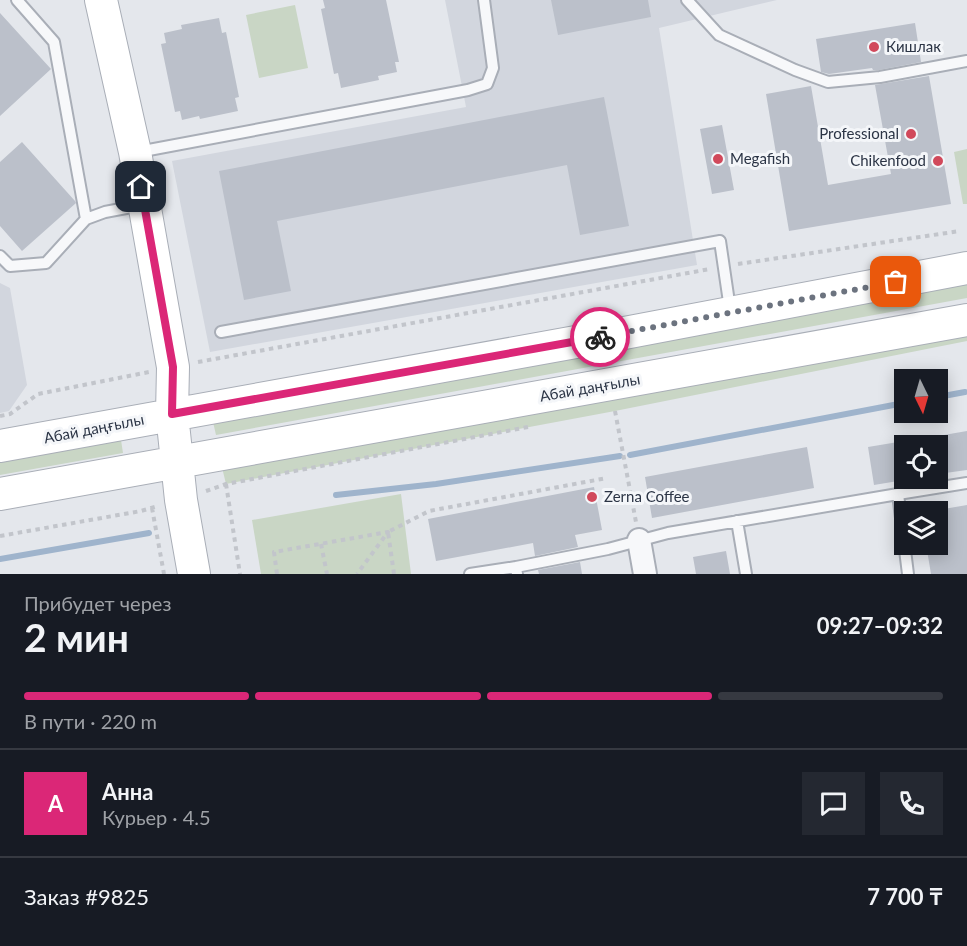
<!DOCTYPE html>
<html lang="ru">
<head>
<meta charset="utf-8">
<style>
	body { margin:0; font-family:Lato,sans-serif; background:#242831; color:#f1f3f6; height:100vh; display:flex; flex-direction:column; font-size:22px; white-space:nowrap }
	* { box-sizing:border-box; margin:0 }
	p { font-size:20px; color:#9ea1a6 }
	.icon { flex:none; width:33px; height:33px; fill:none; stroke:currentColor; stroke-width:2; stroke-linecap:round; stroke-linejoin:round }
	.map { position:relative; height:574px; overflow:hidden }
	.panel { display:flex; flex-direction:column; background:#171b24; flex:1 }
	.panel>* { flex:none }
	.needle { width:39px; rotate:175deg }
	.fabs { position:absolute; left:894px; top:369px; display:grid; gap:12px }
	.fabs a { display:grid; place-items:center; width:54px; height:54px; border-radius:0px; background:#171b24; box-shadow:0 3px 15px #0003; font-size:30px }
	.pin { position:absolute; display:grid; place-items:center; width:51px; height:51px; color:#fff; margin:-26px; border-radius:12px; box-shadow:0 3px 9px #0006 }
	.courier { position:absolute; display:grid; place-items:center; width:60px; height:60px; margin:-30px; border:4px solid #db2777; border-radius:50%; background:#fff; color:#222; box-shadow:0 2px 8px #0007 }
	.headline em { font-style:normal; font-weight:700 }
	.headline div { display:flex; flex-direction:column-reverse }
	.headline { display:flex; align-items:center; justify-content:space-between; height:102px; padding:0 24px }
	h1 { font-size:39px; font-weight:700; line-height:45px }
	.bar { display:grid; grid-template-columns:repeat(4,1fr); gap:9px 6px; align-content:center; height:72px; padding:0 24px }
	.bar i { height:8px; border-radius:4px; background:#363941 }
	.bar .on { background:#db2777 }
	.bar p { grid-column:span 4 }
	.line { display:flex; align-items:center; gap:15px; padding:0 24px; border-top:2px solid #363941 }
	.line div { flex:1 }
	.round { display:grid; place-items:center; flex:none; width:63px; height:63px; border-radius:0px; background:#242831 }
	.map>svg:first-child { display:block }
	.built { fill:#d2d6de }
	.green { fill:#c9d6c5 }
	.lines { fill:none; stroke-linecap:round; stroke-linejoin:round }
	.stream { stroke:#9fb4cc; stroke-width:6 }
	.building { fill:#bbc0ca }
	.lane-casing { stroke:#a9aeb7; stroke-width:14 }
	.street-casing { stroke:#a9aeb7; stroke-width:26 }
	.secondary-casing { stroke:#a9aeb7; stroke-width:34 }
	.path { stroke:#c2c5cb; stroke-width:4; stroke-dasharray:4.5 4.5; stroke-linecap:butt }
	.lane { stroke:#f7f8fa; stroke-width:10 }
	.street { stroke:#f7f8fa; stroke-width:22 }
	.secondary { stroke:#fff; stroke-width:32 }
	.done { stroke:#6c737f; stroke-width:6; stroke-dasharray:0 10.8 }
	.route { stroke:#db2777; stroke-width:8 }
	.poi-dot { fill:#d1495b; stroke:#f4f6f9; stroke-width:2 }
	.labels { text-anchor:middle; stroke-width:6; stroke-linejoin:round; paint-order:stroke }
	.poi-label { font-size:15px; fill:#2b3445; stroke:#f4f6f9; text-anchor:start }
	.street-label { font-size:15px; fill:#2b3445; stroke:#f4f6f9 }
</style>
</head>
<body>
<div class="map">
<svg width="967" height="574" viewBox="0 0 967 574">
	<rect width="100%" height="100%" fill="#e4e7ec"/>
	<path class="built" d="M445,0H777L659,28L697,265L210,352L172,161L466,107Z
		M0,283L10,288L27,385L9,411L0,413Z"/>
	<path class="green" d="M295,5L308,68L259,78L246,15Z
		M967,149V204H963L954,152Z
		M967,283V298L216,435L213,422Z
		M967,320V341L615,411L226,484L219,455Z
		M121,440L123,453L0,475V462Z
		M401,494L411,574H261L252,520Z"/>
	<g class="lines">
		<path class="stream" d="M938,397L965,392
			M630,455L904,403
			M336,495L436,484L620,456
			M0,559L149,533"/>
	</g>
	<path class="building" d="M323,0H386L399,62H395L397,72L378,76L379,80L341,88L338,73L334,74L321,9L325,8Z
		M551,0H648L651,17L558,35Z
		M0,13L51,69L0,116Z
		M219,18L222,33L226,32L239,97L235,98L238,111L200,119L199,116L182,120L180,111L175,112L161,44L166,43L164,33L182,29L181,25Z
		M915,23L921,62L879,70H873L872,68L829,74L821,72L816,39Z
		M929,76L951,204L789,231L766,94L811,86L828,185L891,174L875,85Z
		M604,97L629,226L580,235L567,165L277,221L291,291L244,300L219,171Z
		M722,125L734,190L712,194L700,129Z
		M22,142L75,201L76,203L22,251L0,226V162Z
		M967,431V470L938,474V436Z
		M904,441V480L874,485L868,447Z
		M807,447L814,488L652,518L645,477Z
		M594,487L602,530L575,535L578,547L535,556L533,543L436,561L428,519Z
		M967,505V574H931L926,544H938V510Z
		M726,551L730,574H696L693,557Z
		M580,562L582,574H539L538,570Z"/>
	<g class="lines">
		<defs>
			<path id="lane" d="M17,0L54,42L86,219
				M687,0L719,35L795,70L828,82L880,77L967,61
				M138,152L468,90L487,84L493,68L484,0
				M0,256L10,266L46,263L86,219L105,212L142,205
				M221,332L720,241L730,309
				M737,521L746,574
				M470,574L516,567
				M517,574L516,567L608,549L668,533L898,494
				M908,574L898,494L967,483"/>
			<path id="street" d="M639,540L645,574"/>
			<path id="secondary" d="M101,0L135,152L173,367L172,414L181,500L194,574
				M0,446L598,338L967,268
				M0,494L967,320"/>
		</defs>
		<use href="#lane" class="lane-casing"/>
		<use href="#street" class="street-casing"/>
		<use href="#secondary" class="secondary-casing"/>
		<path class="path" d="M738,264L960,231
			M198,362L710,269
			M615,411L636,522
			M0,416L10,414L38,394L149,372
			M226,484L240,574
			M206,491L226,484L528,427
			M152,508L164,574
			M0,536L141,511L158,506
			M321,544L327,574
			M277,574L274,552L388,532L357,574
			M394,574L388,532L429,511L607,478"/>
		<use href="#lane" class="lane"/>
		<use href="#street" class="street"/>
		<use href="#secondary" class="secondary"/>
	</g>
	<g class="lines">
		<path class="done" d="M600,337L896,282"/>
		<path class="route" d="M141,187L173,367L172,414L600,337"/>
	</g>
	<g class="poi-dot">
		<circle cx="874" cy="47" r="6"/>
		<circle cx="911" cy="134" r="6"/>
		<circle cx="718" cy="159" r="6"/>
		<circle cx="938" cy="161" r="6"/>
		<circle cx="592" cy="497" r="6"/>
	</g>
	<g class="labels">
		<g class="poi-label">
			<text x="886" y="52">Кишлак</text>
			<text x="899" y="139" text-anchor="end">Professional</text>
			<text x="730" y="164">Megafish</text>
			<text x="926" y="166" text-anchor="end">Chikenfood</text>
			<text x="604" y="502">Zerna Coffee</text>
		</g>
		<g class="street-label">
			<text transform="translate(590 388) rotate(-10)" y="5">Абай даңғылы</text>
			<text transform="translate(94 429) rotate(-11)" y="5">Абай даңғылы</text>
		</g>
	</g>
</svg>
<div class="fabs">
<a><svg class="needle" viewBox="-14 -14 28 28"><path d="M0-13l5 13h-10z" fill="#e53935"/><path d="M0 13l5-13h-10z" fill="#9ea1a6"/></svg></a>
<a><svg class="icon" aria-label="locate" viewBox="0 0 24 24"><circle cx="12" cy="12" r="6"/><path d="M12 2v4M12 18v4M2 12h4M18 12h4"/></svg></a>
<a><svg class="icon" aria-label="layers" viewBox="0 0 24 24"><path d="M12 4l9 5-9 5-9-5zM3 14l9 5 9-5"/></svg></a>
</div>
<div class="pin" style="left:896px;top:282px;background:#ea580c"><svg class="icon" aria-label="bag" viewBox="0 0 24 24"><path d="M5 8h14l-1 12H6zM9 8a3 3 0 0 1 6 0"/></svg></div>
<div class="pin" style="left:141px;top:187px;background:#1f2937"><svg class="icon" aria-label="home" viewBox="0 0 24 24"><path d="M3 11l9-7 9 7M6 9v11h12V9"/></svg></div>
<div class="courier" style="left:600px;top:337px"><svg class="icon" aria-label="bike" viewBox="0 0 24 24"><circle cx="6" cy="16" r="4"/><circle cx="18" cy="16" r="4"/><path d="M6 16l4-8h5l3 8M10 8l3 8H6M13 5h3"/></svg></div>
</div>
<section class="panel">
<div class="headline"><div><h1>2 мин</h1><p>Прибудет через</p></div><em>09:27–09:32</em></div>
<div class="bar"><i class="on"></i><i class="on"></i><i class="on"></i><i></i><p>В пути · 220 m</p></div>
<div class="line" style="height:108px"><b class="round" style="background:#db2777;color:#fff">А</b><div><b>Анна</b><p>Курьер · 4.5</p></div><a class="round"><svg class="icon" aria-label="chat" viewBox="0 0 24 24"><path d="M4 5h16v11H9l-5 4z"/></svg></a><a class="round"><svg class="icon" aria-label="phone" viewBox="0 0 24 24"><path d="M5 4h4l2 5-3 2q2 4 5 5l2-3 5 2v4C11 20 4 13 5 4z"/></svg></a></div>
<div class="line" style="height:78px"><div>Заказ #9825</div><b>7 700 ₸</b></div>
</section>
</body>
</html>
